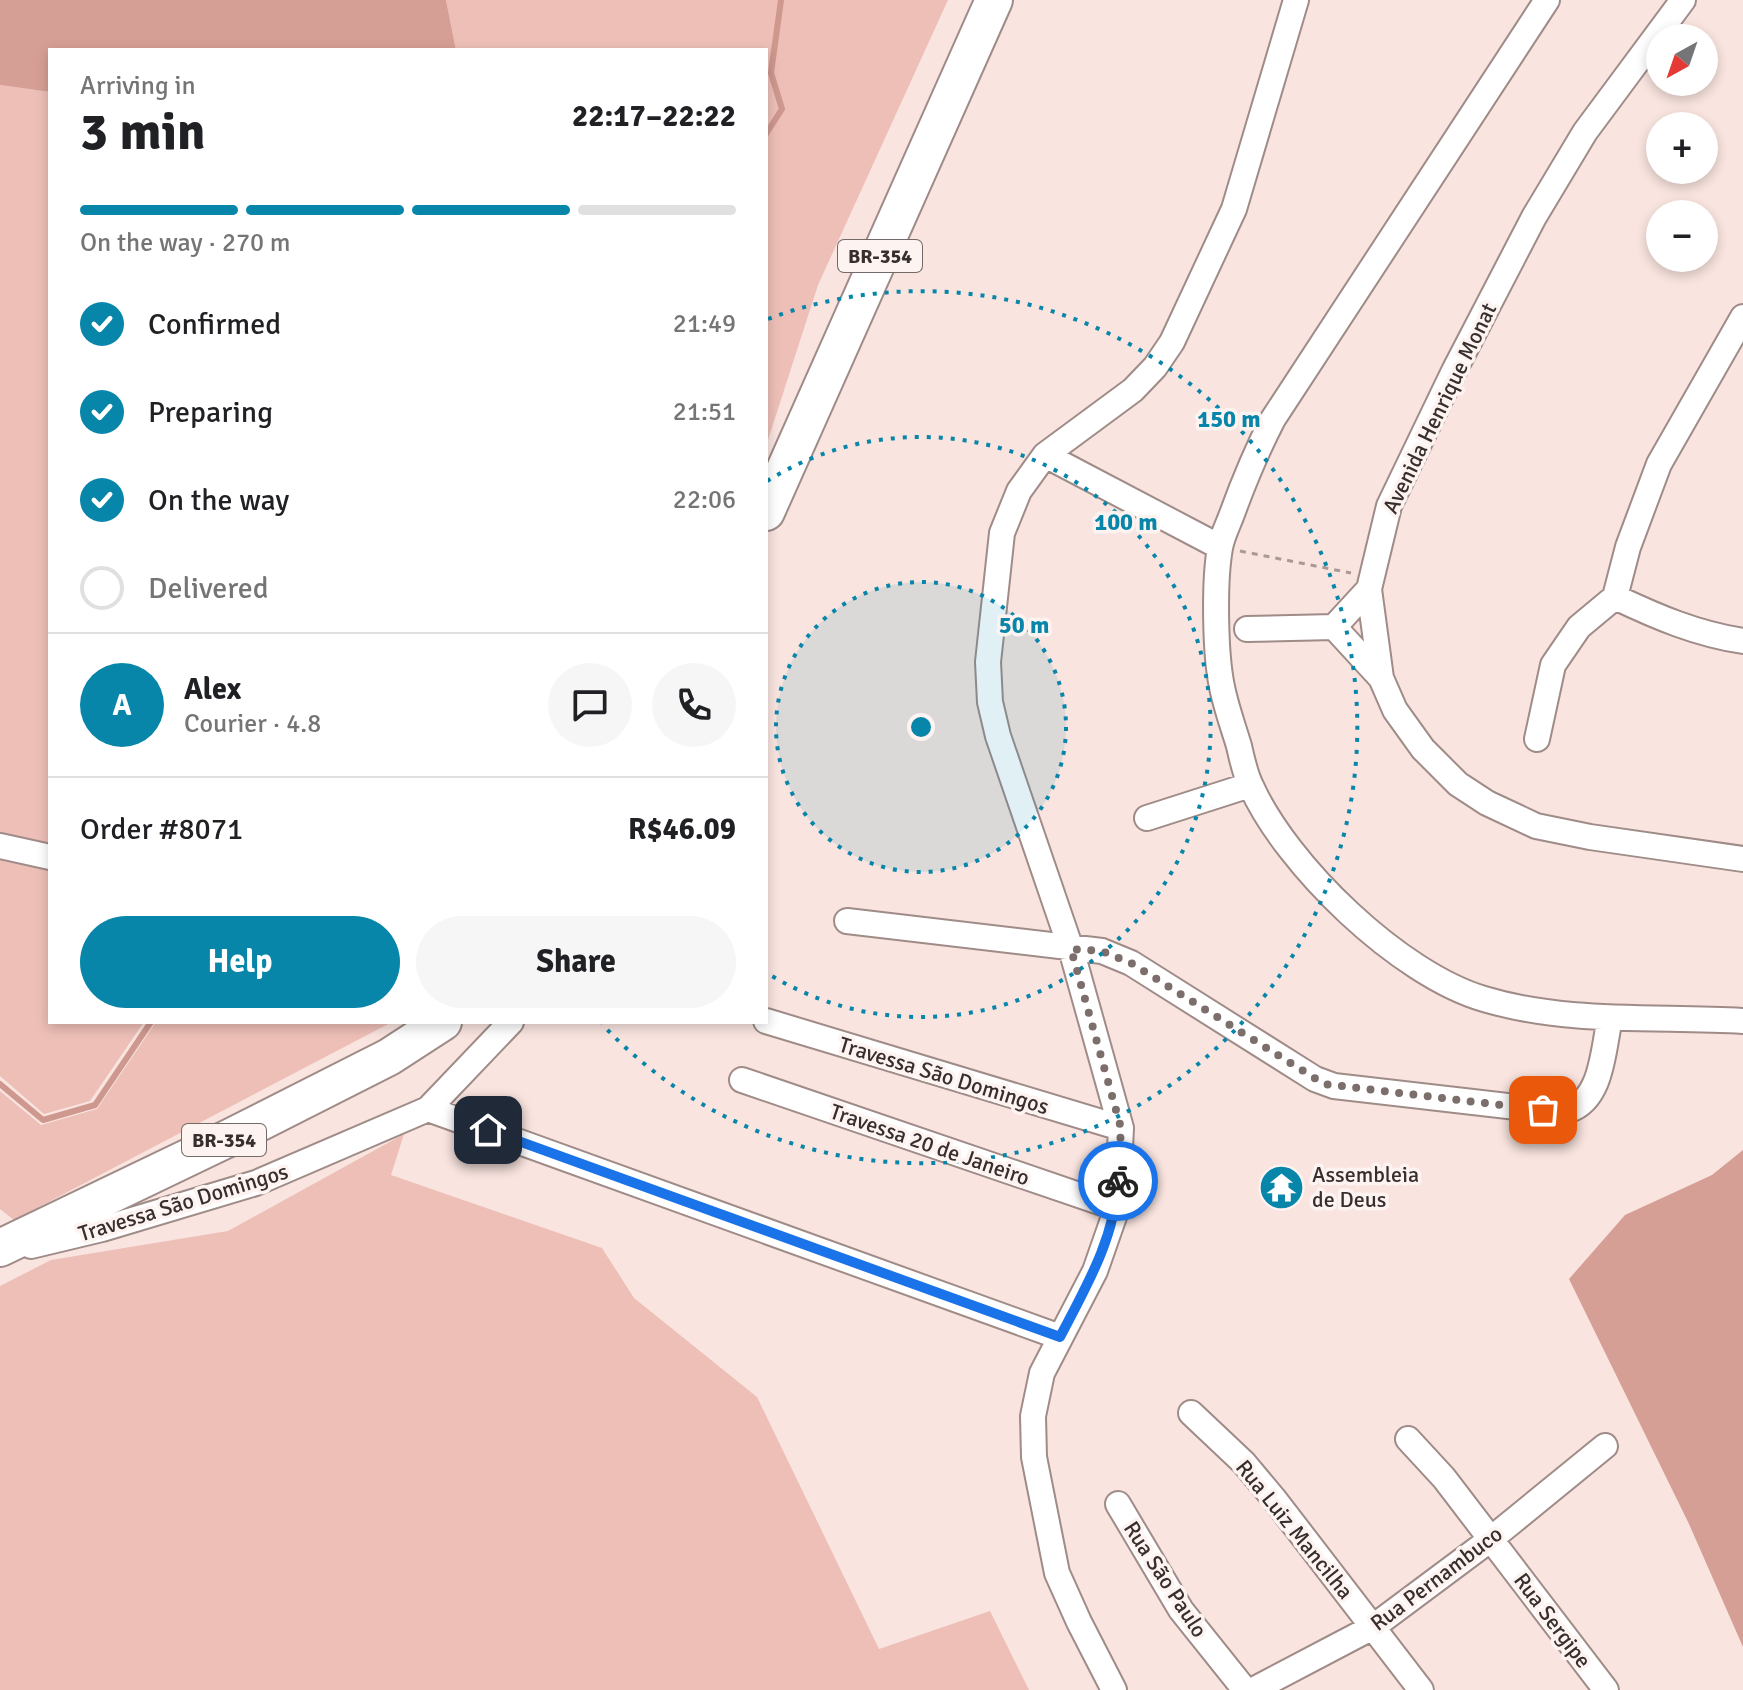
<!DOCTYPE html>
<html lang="en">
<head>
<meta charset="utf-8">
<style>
	body { margin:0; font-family:Signika,sans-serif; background:#f6f6f6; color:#202124; height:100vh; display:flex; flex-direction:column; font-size:30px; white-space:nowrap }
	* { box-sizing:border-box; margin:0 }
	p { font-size:26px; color:#757577 }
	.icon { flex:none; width:44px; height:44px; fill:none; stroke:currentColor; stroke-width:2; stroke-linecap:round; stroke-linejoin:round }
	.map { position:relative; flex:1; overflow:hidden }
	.sheet { position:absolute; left:48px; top:48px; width:720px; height:976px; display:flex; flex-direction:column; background:#fff; border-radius:0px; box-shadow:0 4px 12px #0003 }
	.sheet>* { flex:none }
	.needle { width:52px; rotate:220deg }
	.tools { position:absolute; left:1646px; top:24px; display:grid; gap:16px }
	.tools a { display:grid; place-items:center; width:72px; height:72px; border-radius:50%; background:#fff; box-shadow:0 4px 12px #0003; font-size:40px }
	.pin { position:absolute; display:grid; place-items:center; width:68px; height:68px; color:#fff; margin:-34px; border-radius:16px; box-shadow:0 4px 12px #0006 }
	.courier { position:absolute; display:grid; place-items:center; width:80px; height:80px; margin:-40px; border:6px solid #1a73e8; border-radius:50%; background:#fff; color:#222; box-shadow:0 2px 10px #0007 }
	.summary em { font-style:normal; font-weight:800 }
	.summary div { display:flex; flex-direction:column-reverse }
	.summary { display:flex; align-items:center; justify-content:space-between; height:136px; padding:0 32px }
	h1 { font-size:52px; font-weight:800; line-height:60px }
	.bar { display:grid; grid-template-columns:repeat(4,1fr); gap:12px 8px; align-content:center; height:96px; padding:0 32px }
	.bar i { height:10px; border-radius:6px; background:#e0e0e0 }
	.bar .active { background:#0886a9 }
	.bar p { grid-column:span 4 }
	.line { display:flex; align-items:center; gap:20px; padding:0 32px; border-top:2px solid #e0e0e0 }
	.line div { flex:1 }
	.round { display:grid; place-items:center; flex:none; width:84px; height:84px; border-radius:42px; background:#f6f6f6 }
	ol { padding:0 32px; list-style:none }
	li { display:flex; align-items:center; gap:24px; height:88px }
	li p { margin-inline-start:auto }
	li .icon { padding:8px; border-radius:50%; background:#0886a9; color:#fff; stroke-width:4 }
	li:last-child { color:#757577 }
	li i { width:44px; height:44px; border:4px solid #e0e0e0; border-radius:50% }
	.action { display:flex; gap:16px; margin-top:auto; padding:16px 32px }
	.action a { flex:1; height:92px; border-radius:48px; background:#0886a9; color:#fff; font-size:32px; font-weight:800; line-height:92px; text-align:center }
	.action a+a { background:#f6f6f6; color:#202124 }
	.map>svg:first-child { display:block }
	.green { fill:#edbfb7 }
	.forest { fill:#d69f95 }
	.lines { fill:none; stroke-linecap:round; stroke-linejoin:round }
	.stream { stroke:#ce988e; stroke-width:6 }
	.minor-casing { stroke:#9f8b87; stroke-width:28 }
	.highway-casing { stroke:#9f8b87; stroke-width:40 }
	.path { stroke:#aa9a96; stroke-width:3; stroke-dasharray:6 6; stroke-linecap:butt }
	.minor { stroke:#fff; stroke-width:24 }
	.highway { stroke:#fff; stroke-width:36 }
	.done { stroke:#7b6e6b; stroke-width:8; stroke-dasharray:0 14.4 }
	.route { stroke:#1a73e8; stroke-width:10 }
	.ring { fill:none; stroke:#0886a9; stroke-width:4; stroke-dasharray:4 8 }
	.labels { text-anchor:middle; stroke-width:7; stroke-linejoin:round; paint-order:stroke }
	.shield { fill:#fdf4f2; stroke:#726a68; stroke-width:2 }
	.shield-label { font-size:20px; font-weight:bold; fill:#372f2d }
	.street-label { font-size:22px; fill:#372f2d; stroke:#fdf4f2 }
	.poi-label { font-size:22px; fill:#372f2d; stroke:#fdf4f2; text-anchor:start }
	.centre { fill:#0886a9; stroke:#fdf4f2; stroke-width:4 }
	.ring-label { font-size:24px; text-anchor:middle; font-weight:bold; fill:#0886a9; stroke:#fdf4f2; stroke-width:7; stroke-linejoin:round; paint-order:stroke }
</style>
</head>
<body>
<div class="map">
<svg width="1743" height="1690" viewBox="0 0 1743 1690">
	<rect width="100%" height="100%" fill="#f9e4df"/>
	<path class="green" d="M446,0H948L818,285L766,446V50H456Z
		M0,85L50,92V1022H144L90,1101L44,1114L0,1076Z
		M156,1022H392L14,1220L0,1209V1091L41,1125L97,1109Z
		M404,1134L391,1175L602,1248L634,1298L757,1397L879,1649L990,1611L1029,1690H0V1286L51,1260L228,1231Z"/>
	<path class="forest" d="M0,0H446L456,50H50V92L0,85Z
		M1743,1150V1647L1689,1524L1569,1279L1625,1215L1712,1175Z"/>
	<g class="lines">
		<path class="stream" d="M766,134L782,109L771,73L781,0
			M0,1084L43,1120L95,1105L151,1022"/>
		<defs>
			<path id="minor" d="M1547,0L1273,419C1257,450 1244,481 1232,514C1228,525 1222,536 1220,548C1214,581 1215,654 1222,687C1226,707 1233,726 1239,746C1242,759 1245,774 1251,786C1287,866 1399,974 1484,999C1567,1024 1657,1016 1743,1021
				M1683,0L1585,132L1534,217L1454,371L1389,506L1369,589L1381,678L1395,710L1423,749L1458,784L1487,803L1536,826L1590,837L1743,859
				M1045,455L1220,547
				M1615,597L1628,547L1659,464L1743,317
				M1615,597C1657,617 1697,634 1743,641
				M1334,627L1369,589
				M1247,629L1334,627L1381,678
				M1537,739L1553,665L1579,627L1615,597
				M1147,818L1250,785
				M0,846L50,857
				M847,921L1102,951L1131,963L1315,1079L1334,1086L1543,1110C1551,1110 1562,1112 1569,1110C1603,1099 1603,1047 1610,1019
				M766,1021L1121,1128
				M742,1080L1117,1208
				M428,1109L1060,1337
				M31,1246L102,1229L256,1183L428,1109L511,1022
				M1191,1413L1244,1463L1275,1500L1421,1690
				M1408,1439L1444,1478L1606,1690
				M1118,1504L1181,1610L1245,1690
				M1114,1690L1079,1622L1057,1573L1034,1457L1033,1416L1042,1373L1095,1271L1117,1208L1121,1128L1071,949L998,736L990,702L988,662L1002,533L1019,491L1045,455L1133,390L1155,367L1172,342L1234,209L1296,0
				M1253,1690L1373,1627L1491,1539L1605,1446"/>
			<path id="highway" d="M766,512L994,0
				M0,1248L231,1137L389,1057L443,1022"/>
		</defs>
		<use href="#minor" class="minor-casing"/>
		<use href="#highway" class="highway-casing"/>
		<path class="path" d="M1240,551L1351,573"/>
		<use href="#minor" class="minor"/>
		<use href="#highway" class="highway"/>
	</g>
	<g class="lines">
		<path class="done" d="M1118,1181L1121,1128L1071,949L1102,951L1131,963L1324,1084L1543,1110"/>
		<path class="route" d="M488,1130L1060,1337C1086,1287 1115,1238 1118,1181"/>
	</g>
	<circle cx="921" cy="727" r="145" fill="#0886a9" fill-opacity=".12"/>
	<g class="ring">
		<circle cx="921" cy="727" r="145"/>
		<path d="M767 481A290 290 0 1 1 767 973"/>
		<path d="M768 319A436 436 0 1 1 602 1024"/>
	</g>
	<defs>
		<symbol id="temple-disc" viewBox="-11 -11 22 22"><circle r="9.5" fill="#0886a9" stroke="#fdf4f2"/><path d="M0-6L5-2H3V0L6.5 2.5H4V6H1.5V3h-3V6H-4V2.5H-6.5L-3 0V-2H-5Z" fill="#fff"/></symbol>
	</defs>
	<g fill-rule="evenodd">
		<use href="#temple-disc" x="1256" y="1162" width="51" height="51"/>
	</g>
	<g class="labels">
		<g class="shield">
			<rect x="838" y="240" width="84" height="32" rx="6"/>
			<rect x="182" y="1124" width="84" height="32" rx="6"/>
		</g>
		<g class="shield-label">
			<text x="880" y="263">BR-354</text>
			<text x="224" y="1147">BR-354</text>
		</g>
		<g class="street-label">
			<text transform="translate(1439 408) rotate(-64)" y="8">Avenida Henrique Monat</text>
			<text transform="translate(944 1075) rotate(17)" y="8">Travessa São Domingos</text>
			<text transform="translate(930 1144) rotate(19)" y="8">Travessa 20 de Janeiro</text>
			<text transform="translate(183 1202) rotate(-17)" y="8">Travessa São Domingos</text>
			<text transform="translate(1295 1529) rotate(51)" y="8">Rua Luiz Mancilha</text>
			<text transform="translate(1436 1578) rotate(-37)" y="8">Rua Pernambuco</text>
			<text transform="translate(1166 1579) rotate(57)" y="8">Rua São Paulo</text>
			<text transform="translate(1553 1620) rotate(53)" y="8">Rua Sergipe</text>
		</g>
		<g class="poi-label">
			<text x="1312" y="1182">Assembleia<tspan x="1312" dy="25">de Deus</tspan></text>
		</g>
	</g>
	<circle cx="921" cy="727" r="12" class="centre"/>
	<g class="ring-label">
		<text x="1229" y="427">150 m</text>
		<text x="1126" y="530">100 m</text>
		<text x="1024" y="633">50 m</text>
	</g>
</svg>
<div class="tools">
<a><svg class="needle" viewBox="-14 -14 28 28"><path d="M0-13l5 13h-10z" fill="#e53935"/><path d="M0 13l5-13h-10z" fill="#757577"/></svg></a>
<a>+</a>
<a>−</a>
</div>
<div class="pin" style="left:1543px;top:1110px;background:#ea580c"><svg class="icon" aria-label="bag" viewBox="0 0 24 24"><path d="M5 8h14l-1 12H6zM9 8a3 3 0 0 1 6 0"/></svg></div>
<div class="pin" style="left:488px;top:1130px;background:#1f2937"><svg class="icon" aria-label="home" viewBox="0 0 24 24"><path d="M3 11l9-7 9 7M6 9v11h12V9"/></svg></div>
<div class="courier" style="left:1118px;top:1181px"><svg class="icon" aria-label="bike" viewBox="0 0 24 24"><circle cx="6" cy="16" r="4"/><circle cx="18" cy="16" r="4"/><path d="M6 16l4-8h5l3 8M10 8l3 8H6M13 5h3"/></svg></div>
<section class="sheet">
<div class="summary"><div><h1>3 min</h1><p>Arriving in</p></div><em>22:17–22:22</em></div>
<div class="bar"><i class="active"></i><i class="active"></i><i class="active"></i><i></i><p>On the way · 270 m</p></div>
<ol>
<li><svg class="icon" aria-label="check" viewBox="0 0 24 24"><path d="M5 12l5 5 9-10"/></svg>Confirmed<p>21:49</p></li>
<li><svg class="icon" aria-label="check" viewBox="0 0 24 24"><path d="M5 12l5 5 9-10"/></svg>Preparing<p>21:51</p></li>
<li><svg class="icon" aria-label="check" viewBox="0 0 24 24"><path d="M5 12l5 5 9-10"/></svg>On the way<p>22:06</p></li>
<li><i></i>Delivered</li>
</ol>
<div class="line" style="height:144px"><b class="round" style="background:#0886a9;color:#fff">A</b><div><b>Alex</b><p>Courier · 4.8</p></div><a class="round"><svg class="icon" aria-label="chat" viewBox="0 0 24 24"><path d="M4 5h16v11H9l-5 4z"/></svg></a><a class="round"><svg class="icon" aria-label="phone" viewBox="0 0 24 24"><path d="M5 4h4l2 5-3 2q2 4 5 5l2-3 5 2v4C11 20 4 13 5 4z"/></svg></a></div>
<div class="line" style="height:104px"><div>Order #8071</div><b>R$46.09</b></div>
<div class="action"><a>Help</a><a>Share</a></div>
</section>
</div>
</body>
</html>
